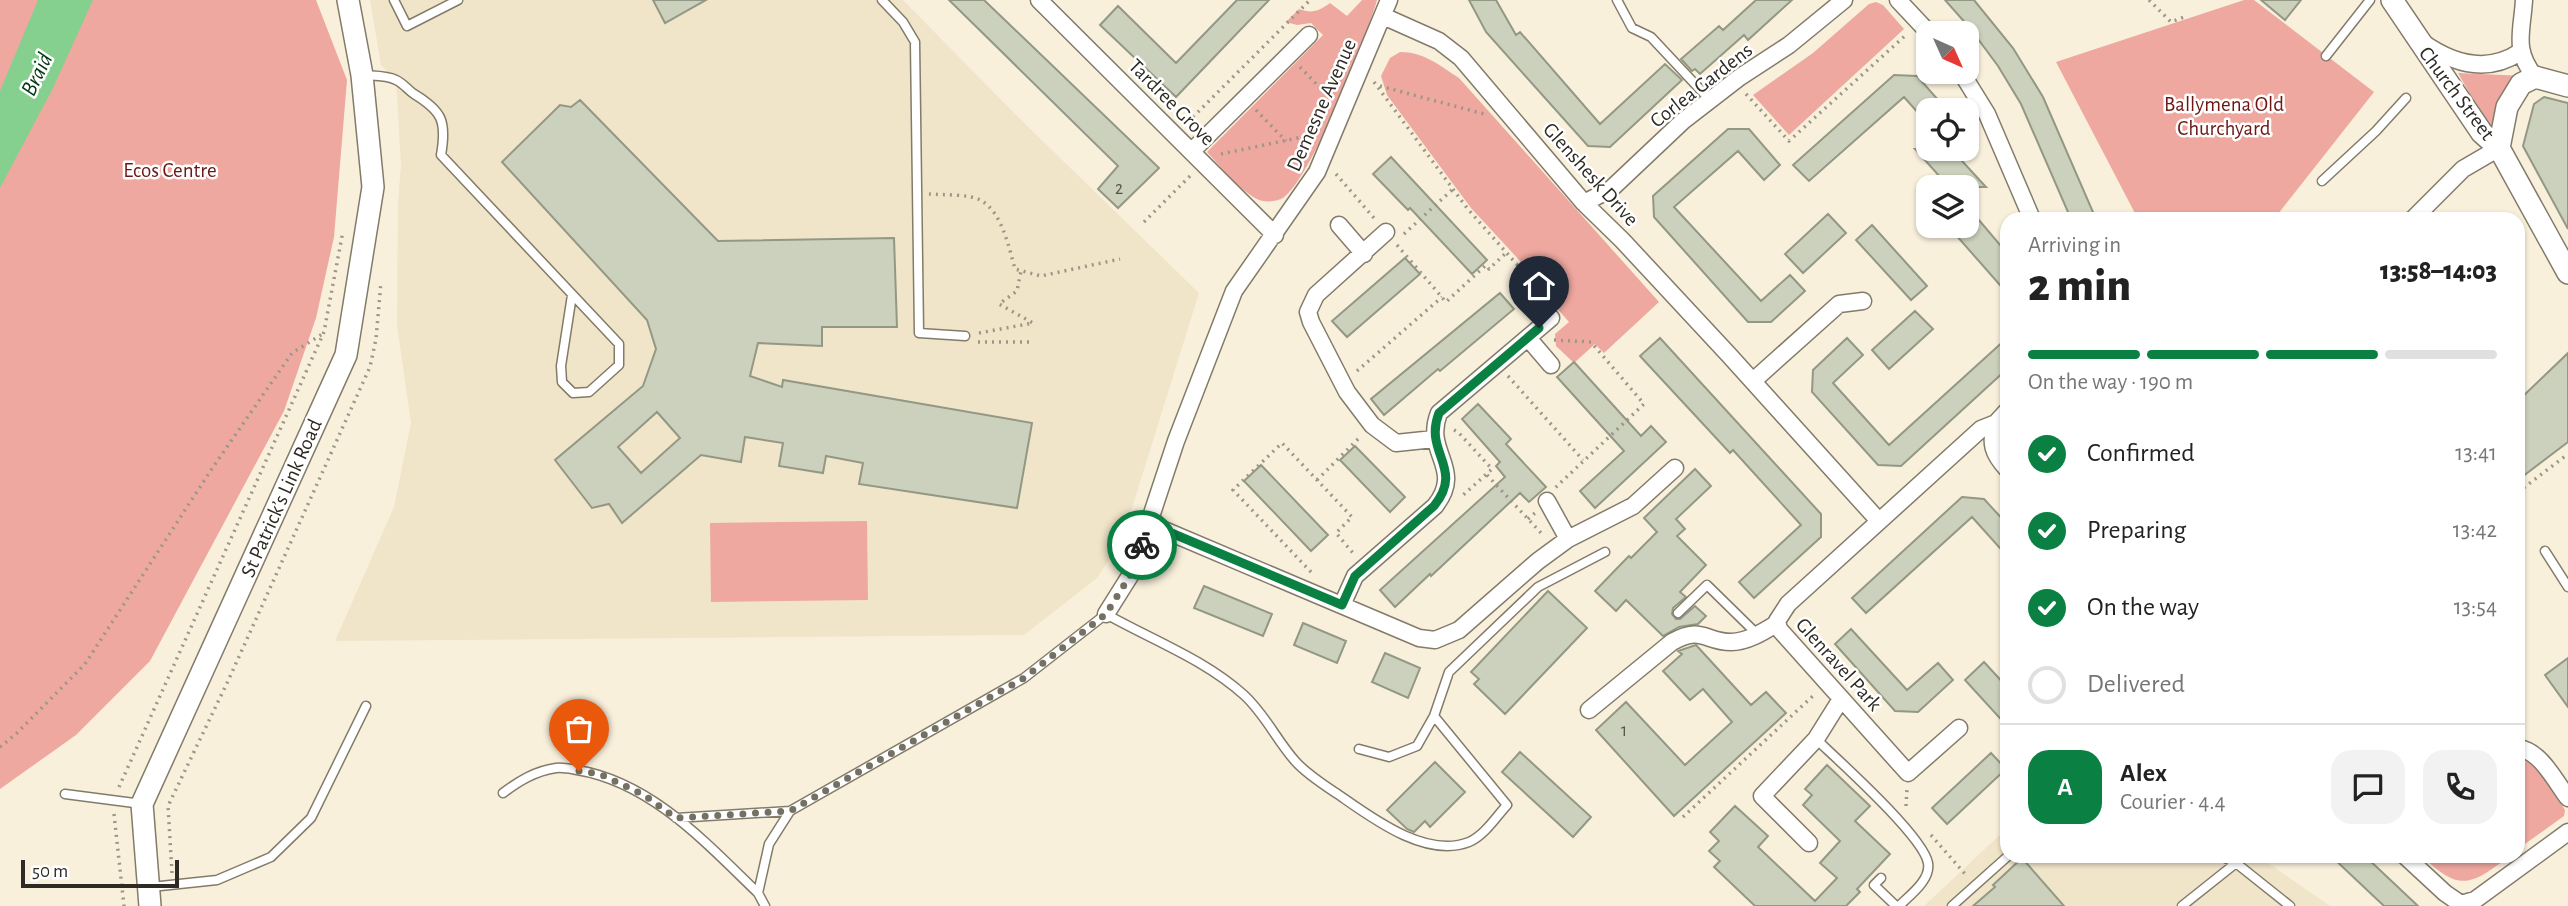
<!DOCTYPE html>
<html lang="en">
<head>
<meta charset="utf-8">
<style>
	body { margin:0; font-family:"Alegreya Sans",sans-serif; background:#f2f2f2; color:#222; height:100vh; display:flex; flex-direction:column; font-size:26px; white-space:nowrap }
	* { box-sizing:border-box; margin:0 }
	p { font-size:23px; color:#767676 }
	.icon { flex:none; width:38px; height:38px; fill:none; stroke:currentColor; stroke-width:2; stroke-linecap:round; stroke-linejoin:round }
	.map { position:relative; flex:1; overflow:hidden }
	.details { position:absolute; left:2000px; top:212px; width:525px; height:651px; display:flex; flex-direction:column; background:#fff; border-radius:21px; box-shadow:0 2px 5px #0004 }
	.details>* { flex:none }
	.needle { width:46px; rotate:135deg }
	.fabs { position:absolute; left:1916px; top:21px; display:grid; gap:14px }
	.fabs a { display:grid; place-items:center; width:63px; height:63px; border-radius:14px; background:#fff; box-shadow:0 2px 5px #0004; font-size:35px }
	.scale { position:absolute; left:21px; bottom:18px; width:158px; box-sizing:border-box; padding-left:7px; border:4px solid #2e2b24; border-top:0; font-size:19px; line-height:24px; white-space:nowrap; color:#2e2b24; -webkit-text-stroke:5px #fff; paint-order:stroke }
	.pin { position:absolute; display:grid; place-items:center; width:60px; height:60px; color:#fff; margin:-72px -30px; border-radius:50% 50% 50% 0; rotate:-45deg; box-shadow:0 0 7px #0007 }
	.pin .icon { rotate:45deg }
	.courier { position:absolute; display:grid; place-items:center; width:70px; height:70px; margin:-35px; border:5px solid #0b8043; border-radius:50%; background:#fff; color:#222; box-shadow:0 2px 9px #0007 }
	.headline em { font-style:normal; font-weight:800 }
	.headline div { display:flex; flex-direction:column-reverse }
	.headline { display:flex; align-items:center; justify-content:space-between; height:119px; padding:0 28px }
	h1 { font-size:46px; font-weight:800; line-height:52px }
	.bar { display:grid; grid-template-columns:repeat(4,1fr); gap:10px 7px; align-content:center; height:84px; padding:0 28px }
	.bar i { height:9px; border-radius:5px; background:#e0e0e0 }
	.bar .active { background:#0b8043 }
	.bar p { grid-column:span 4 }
	.line { display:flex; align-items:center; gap:18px; padding:0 28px; border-top:2px solid #e0e0e0 }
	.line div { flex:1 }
	.round { display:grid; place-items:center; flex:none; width:74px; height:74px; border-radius:21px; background:#f2f2f2 }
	ol { padding:0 28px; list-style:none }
	li { display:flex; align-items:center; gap:21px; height:77px }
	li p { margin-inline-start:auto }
	li .icon { padding:7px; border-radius:50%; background:#0b8043; color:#fff; stroke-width:4 }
	li:last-child { color:#767676 }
	li i { width:38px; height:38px; border:4px solid #e0e0e0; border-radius:50% }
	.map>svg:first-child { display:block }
	.built { fill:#f0e4c9 }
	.green { fill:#eea8a0 }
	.water { fill:#85d08e }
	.building { fill:#ccd1bd; stroke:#939885; stroke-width:2; fill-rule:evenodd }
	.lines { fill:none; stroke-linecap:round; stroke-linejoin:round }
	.service-casing { stroke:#837b6a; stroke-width:11 }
	.minor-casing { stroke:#837b6a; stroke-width:19 }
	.tertiary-casing { stroke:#837b6a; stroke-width:24 }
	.path { stroke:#9c9688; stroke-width:3.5; stroke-dasharray:2 5; stroke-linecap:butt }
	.service { stroke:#fff; stroke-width:8 }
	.minor { stroke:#fff; stroke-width:16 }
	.tertiary { stroke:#fff; stroke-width:21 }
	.done { stroke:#757064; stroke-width:7; stroke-dasharray:0 12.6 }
	.route { stroke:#0b8043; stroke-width:9 }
	.labels { text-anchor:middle; stroke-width:5; stroke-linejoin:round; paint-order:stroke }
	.number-label { font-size:18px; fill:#56544a }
	.street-label { font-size:21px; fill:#2e2b24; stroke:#fff }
	.park-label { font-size:21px; fill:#6d1815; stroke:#fff }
	.water-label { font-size:23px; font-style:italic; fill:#00380f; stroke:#fff }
</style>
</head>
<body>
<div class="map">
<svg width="2568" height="906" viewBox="0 0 2568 906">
	<rect width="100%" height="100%" fill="#f9f0dc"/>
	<path class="built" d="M370,0H903L1016,115L1199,293L1122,540L1097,578L1024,635L335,641L394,507L411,423L397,325L398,202L401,165L396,80L381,65Z
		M2007,828V856H2258L2330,906H1924Z"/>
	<path class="green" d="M0,0H316L347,80L334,237L316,318L284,411L150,661L76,735L0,789Z
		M1362,0H1377C1367,36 1311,179 1283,198C1278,201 1269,202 1263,201C1247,199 1219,165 1207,152L1323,35L1311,23L1297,25L1286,22L1299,9C1312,14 1319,11 1330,3L1347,16Z
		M2244,0H2254L2374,92L2274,219H2138L2056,62Z
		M1876,2L1883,5L1904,29L1789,135L1753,95L1813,53L1869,4Z
		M1400,52C1424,52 1439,65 1459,78L1659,302L1604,353L1595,344L1574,363L1556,346L1555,334L1569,322L1555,306L1558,302L1471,208L1387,95L1381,76L1390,58Z
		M2458,73L2525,76L2491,131Z
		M867,521L868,600L711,602L710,523Z
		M2524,760L2538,768L2565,810L2564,816L2518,849V762Z
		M2422,856H2510C2471,885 2460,893 2422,856Z"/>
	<path class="water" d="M38,0H93L53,88L0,188V91Z"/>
	<path class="building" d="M653,0H706L665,23Z
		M949,0H984L1159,168L1118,208L1098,189L1118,166Z
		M1237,0H1269L1176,97L1100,25L1118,6L1176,63Z
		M1469,0H1496L1516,35L1520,32L1600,124L1665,64L1682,80L1610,147L1588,146L1486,32Z
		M1756,0H1792L1748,40L1744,35L1700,74L1695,69L1692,71L1681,59L1719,26L1723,30Z
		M1945,0H1974L2013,48L2043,97L2096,219H2071L2021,104L1998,66L1969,27Z
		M2261,0H2301L2285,20Z
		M1894,75L1917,76L1947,110H1928V124L1904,97L1809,181L1793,165Z
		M2544,97L2568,103V229L2523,146L2534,104Z
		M580,100L718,241L894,238L897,327H822V346L758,343L750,376L782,387L783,380L1032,423L1017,508L859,484L863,463L826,456L823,473L779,466L783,443L745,437L741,462L701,455L622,523L609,504L592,508L555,460L643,386L656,349L647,320L502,162L560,105L571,107ZM657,412L680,438L641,473L618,447Z
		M1728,129H1749L1780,165L1764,180L1738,151L1674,207L1761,301L1790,275L1805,291L1771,322H1748L1654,217L1653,196Z
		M1915,149H1951L1986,187H1949Z
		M1391,157L1487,260L1472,274L1410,208L1408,210L1373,174Z
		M1967,206L2007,253V293L1948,226H1967Z
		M1828,214L1846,233L1803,273L1785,254Z
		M1872,225L1927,286L1911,300L1856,240Z
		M1405,258L1420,274L1347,337L1332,321Z
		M1500,293L1514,309L1440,371L1438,369L1384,415L1371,399Z
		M1915,311L1933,329L1889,369L1872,350Z
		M1660,338L1821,514V537L1754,598L1739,582L1801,525L1733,450L1730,453L1640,356Z
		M1847,338L1863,355L1833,383L1889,445L2007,338V369L1901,466L1878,465L1812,392L1813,370Z
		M2568,353V442L2518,480V401Z
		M1574,362L1641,436L1651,426L1666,442L1595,508L1580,491L1624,451L1557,377Z
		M1478,404L1511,439L1506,444L1546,487L1529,502L1520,493L1431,576L1430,574L1395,607L1380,590L1505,477L1496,466L1500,462L1462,419Z
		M1355,446L1405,497L1390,512L1340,460Z
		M1261,465L1328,535L1311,551L1244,481Z
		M1695,469L1711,486L1676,519L1685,529L1677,536L1706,565L1680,592L1686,597L1673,608L1672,614L1676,619H1680L1695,606L1706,616L1698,624L1679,627L1663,636L1626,600L1616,611L1595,591L1625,560L1629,556L1631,558L1657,532L1644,518Z
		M1962,497L1984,499L2007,524V556L1972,517L1866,613L1852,598Z
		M1204,586L1272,614L1263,636L1194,608Z
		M1548,591L1587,628L1505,714L1474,684L1479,679L1471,672Z
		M1303,623L1346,641L1337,663L1294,645Z
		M1851,629L1907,690L1938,663L1953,680L1918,712L1895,711L1835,644Z
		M1696,645L1751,705L1766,692L1786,713L1674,816L1596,730L1626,702L1685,765L1732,722L1703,689L1690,700L1663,671L1682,654L1678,651Z
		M1385,653L1420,668L1408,698L1372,682Z
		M2568,658V707L2545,675Z
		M1984,662L2007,687V726L1965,680Z
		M1520,752L1591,817L1573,837L1502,772Z
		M1991,753L2006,769L1947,824L1932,808Z
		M1435,762L1465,792L1430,827L1425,821L1414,832L1407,829L1387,810Z
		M1827,765L1870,806L1855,821L1890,854L1857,889L1860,892L1846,906H1755L1714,867L1720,861L1709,851L1719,841L1710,832L1735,806L1768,836L1758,847L1815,901L1837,878L1820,863L1840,841L1803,805L1812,795L1805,789Z
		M2331,856H2365L2418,906H2384Z
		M2022,858L2064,906H1973L1995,887L1993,885Z"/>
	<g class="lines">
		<defs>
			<path id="service" d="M394,0L407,26L458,0
				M882,0L903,22L915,42L919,333L965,336
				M1617,0L1632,28L1651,37L1710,100
				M2326,56L2370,0
				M362,75C373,76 387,75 396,80C403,83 408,90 414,94C442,111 447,121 441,155L619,344V365L589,392L573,393L562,382L561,366L572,295
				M2322,181L2376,131L2406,98
				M2545,551L2568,587
				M1678,613L1707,585L1758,635
				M1816,739C1839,761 1923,836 1928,863C1931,880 1910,895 1899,906
				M1359,749L1389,757L1417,746L1434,716
				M503,793C519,781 535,771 556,768C563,767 571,769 577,770C651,782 706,843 758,893
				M65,794L142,804
				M676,818L790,811
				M2221,856L2236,863L2290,906
				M1881,878L1874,885L1896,906
				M151,887L217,880L271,857L311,818L366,706
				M765,906L758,893L769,844L790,811L1024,678L1106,614C1152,640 1204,659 1244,695C1265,714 1277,741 1296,762C1308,775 1324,785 1339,795C1372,818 1426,859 1469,842C1484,836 1496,817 1507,805L1434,716L1449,672L1538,587L1605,552
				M1952,906L2008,856
				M2182,906L2236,863"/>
			<path id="minor" d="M1039,0L1275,235
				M1898,0L1929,33
				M2524,0C2522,33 2513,49 2535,77
				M1383,16L1439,41L1461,58L1584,203L1622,240L1729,355L1878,520
				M2422,42C2453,64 2487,74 2520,52
				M1961,72L1987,114L2032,219
				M1192,151L1309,35
				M1584,203L1611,189L1683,121L1740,77L1789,45L1844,0
				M2413,219L2463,169L2499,148
				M1339,225L1364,254
				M1386,232L1316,295L1308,312L1311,322L1347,392L1372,425L1396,443L1434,439
				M1528,338L1551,365
				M1753,381L1839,304L1863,301
				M1996,423C1989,443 1993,454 2007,469
				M1547,501L1568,539
				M1150,524L1419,638L1435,640L1459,630L1538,561L1568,539L1633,506L1675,468
				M1342,605L1355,576L1435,506C1465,468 1423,453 1439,413L1551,318
				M1106,614L1133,571L1176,441L1234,291L1317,172L1389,0
				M1589,710L1672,642C1702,625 1705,642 1731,642C1747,642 1763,632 1776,624
				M1959,728L1908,773L1779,629L1777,621L1788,604L1981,429L1996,423L2007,411
				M2518,748C2541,751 2555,781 2568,798
				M1809,843L1762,796L1816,739L1841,699
				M2405,856L2445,893L2461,904L2475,900L2568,832"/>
			<path id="tertiary" d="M2392,0L2482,133L2499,148L2568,273
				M2499,148L2507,107L2521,84L2535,77L2568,86
				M150,906L142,804L346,355L373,187L362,75L348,0"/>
		</defs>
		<use href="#service" class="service-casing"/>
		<use href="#minor" class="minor-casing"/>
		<use href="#tertiary" class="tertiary-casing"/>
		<path class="path" d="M2149,0L2171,22L2184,17
			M1300,67L1329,97
			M1374,82L1467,208L1550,302
			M1380,86L1484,114
			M1746,94L1789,141L1907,34
			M1256,110L1286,141
			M1188,122L1310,0
			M1221,154L1312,135
			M1336,174L1374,218
			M929,194C942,195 970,194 980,200C1002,211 1009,248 1015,269L1041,276L1120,259
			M1144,222L1190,176
			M1404,234L1453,189
			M1397,245L1446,302L1486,265L1489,269L1507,252
			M979,333L1033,323L999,304L1017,291L1021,271
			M1554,340L1591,342L1644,404L1555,488
			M978,342H1030
			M1357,371L1442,297
			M1508,376L1583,460
			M1454,430L1458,432L1492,469L1461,497
			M1487,475L1542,534
			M1317,480L1360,437
			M2518,492L2568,454
			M1528,519L1535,513
			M1311,572L1233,490L1282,443L1352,517L1336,533L1353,553
			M0,747L16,734L85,664L211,470L292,353L324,333
			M119,787L324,332L343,231
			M1906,806L1907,789
			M114,814L124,906
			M1683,817L1815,694
			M1931,835L1965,874
			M172,873L168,806L228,681L370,367L376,339L381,282"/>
		<use href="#service" class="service"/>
		<use href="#minor" class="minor"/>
		<use href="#tertiary" class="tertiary"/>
	</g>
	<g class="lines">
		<path class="done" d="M579,771L600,774L644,795L676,818L790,811L1024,678L1106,614L1133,571L1142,545"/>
		<path class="route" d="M1142,545L1150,524L1342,605L1355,576L1434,506C1465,468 1423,453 1439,413L1539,328"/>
	</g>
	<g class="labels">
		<g class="number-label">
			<text x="1119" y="194">2</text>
			<text x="1624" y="736">1</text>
		</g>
		<g class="street-label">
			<text transform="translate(1701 85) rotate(-38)" y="7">Corlea Gardens</text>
			<text transform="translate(2457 93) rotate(53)" y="7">Church Street</text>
			<text transform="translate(1172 102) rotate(45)" y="7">Tardree Grove</text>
			<text transform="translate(1321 105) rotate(-66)" y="7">Demesne Avenue</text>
			<text transform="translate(1591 174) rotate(48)" y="7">Glenshesk Drive</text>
			<text transform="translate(281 498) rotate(-66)" y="7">St Patrick’s Link Road</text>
			<text transform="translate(1839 664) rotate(48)" y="7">Glenravel Park</text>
		</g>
		<g class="park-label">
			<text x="2224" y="111">Ballymena Old<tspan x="2224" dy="24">Churchyard</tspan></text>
			<text x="170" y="177">Ecos Centre</text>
		</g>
		<g class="water-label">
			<text transform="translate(36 74) rotate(-64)" y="8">Braid</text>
		</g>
	</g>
</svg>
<div class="fabs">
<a><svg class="needle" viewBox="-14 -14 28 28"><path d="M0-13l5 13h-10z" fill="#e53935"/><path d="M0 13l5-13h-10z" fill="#767676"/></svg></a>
<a><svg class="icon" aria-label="locate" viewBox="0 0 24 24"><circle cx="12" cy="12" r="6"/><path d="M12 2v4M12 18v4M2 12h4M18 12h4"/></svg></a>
<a><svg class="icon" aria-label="layers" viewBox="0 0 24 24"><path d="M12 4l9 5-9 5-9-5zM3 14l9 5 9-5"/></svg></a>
</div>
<div class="scale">50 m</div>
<div class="pin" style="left:579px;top:771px;background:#ea580c"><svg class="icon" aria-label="bag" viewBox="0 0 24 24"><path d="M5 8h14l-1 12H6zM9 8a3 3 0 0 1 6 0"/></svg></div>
<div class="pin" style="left:1539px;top:328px;background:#1f2937"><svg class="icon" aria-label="home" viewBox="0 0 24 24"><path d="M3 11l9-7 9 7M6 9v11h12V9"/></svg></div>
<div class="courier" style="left:1142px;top:545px"><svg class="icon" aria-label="bike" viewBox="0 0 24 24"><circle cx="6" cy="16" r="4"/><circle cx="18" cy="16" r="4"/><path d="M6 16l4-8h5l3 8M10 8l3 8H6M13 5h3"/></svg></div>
<section class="details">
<div class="headline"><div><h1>2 min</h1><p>Arriving in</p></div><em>13:58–14:03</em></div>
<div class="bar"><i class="active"></i><i class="active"></i><i class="active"></i><i></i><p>On the way · 190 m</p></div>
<ol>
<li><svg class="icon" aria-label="check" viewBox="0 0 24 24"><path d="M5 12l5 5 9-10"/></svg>Confirmed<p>13:41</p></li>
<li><svg class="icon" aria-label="check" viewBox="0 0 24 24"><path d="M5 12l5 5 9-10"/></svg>Preparing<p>13:42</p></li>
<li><svg class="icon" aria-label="check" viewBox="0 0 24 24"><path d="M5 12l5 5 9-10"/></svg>On the way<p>13:54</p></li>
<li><i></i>Delivered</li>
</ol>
<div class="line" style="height:126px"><b class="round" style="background:#0b8043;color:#fff">A</b><div><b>Alex</b><p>Courier · 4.4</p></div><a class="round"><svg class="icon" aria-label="chat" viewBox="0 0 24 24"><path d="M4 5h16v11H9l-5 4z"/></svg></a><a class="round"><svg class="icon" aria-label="phone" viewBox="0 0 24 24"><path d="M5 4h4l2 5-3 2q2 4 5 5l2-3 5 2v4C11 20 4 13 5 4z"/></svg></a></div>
</section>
</div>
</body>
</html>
